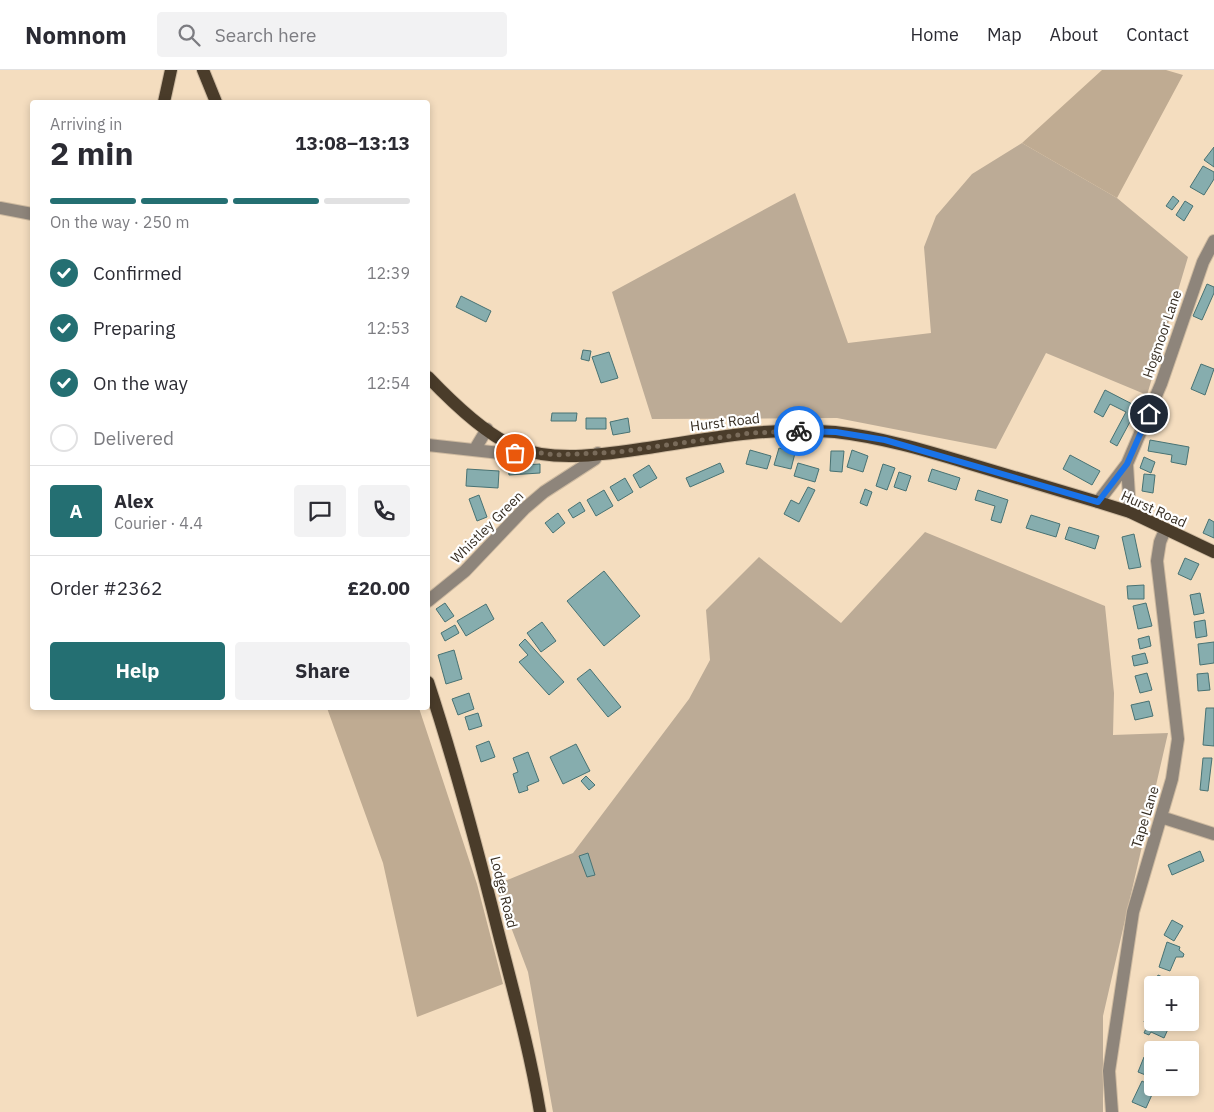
<!DOCTYPE html>
<html lang="en">
<head>
<meta charset="utf-8">
<style>
	body { margin:0; font-family:"IBM Plex Sans",sans-serif; background:#f2f2f3; color:#2b2b33; height:100vh; display:flex; flex-direction:column; font-size:19px; white-space:nowrap }
	* { box-sizing:border-box; margin:0 }
	p { font-size:16px; color:#7c7c81 }
	.icon { flex:none; width:28px; height:28px; fill:none; stroke:currentColor; stroke-width:2; stroke-linecap:round; stroke-linejoin:round }
	.map { position:relative; flex:1; overflow:hidden }
	.details { position:absolute; left:30px; top:30px; width:400px; height:610px; display:flex; flex-direction:column; background:#fff; border-radius:5px; box-shadow:0 2px 8px #0003 }
	.details>* { flex:none }
	.fabs { position:absolute; left:1144px; top:906px; display:grid; gap:10px }
	.fabs a { display:grid; place-items:center; width:55px; height:55px; border-radius:5px; background:#fff; box-shadow:0 2px 8px #0003; font-size:25px }
	.pin { position:absolute; display:grid; place-items:center; width:42px; height:42px; color:#fff; margin:-21px; border:2px solid #fff; border-radius:50%; box-shadow:0 1px 5px #0007 }
	.courier { position:absolute; display:grid; place-items:center; width:50px; height:50px; margin:-25px; border:4px solid #1a73e8; border-radius:50%; background:#fff; color:#222; box-shadow:0 1px 6px #0007 }
	.headline em { font-style:normal; font-weight:700 }
	.headline div { display:flex; flex-direction:column-reverse }
	.headline { display:flex; align-items:center; justify-content:space-between; height:85px; padding:0 20px }
	h1 { font-size:32px; font-weight:700; line-height:38px }
	.bar { display:grid; grid-template-columns:repeat(4,1fr); gap:8px 5px; align-content:center; height:60px; padding:0 20px }
	.bar i { height:6px; border-radius:4px; background:#e1e1e2 }
	.bar .selected { background:#246f72 }
	.bar p { grid-column:span 4 }
	.line { display:flex; align-items:center; gap:12px; padding:0 20px; border-top:1px solid #e1e1e2 }
	.line div { flex:1 }
	.round { display:grid; place-items:center; flex:none; width:52px; height:52px; border-radius:5px; background:#f2f2f3 }
	ol { padding:0 20px; list-style:none }
	li { display:flex; align-items:center; gap:15px; height:55px }
	li p { margin-inline-start:auto }
	li .icon { padding:5px; border-radius:50%; background:#246f72; color:#fff; stroke-width:4 }
	li:last-child { color:#7c7c81 }
	li i { width:28px; height:28px; border:2px solid #e1e1e2; border-radius:50% }
	.primary-button { display:flex; gap:10px; margin-top:auto; padding:10px 20px }
	.primary-button a { flex:1; height:58px; border-radius:5px; background:#246f72; color:#fff; font-size:20px; font-weight:700; line-height:58px; text-align:center }
	.primary-button a+a { background:#f2f2f3; color:#2b2b33 }
	header { display:flex; align-items:center; gap:30px; box-sizing:border-box; height:70px; padding:0 25px; background:#fff; border-bottom:1px solid #e1e1e2 }
	header strong { font-size:24px }
	nav { display:flex; gap:28px; margin-inline-start:auto; font-size:18px }
	.search { width:350px; height:45px; background:#f2f2f3; display:flex; align-items:center; gap:12px; box-sizing:border-box; padding:0 18px; border-radius:5px; color:#7c7c81; font-size:19px }
	.map>svg:first-child { display:block }
	.green { fill:#bcab96 }
	.forest { fill:#bfab92 }
	.building { fill:#86adae; stroke:#487273 }
	.lines { fill:none; stroke-linecap:round; stroke-linejoin:round }
	.minor-casing { stroke:#cebaa0; stroke-width:14 }
	.major-casing { stroke:#cebaa0; stroke-width:14 }
	.minor { stroke:#8e857b; stroke-width:12 }
	.major { stroke:#4a3c2a; stroke-width:12 }
	.done { stroke:#796b5a; stroke-width:5; stroke-dasharray:0 9 }
	.route { stroke:#1a73e8; stroke-width:6 }
	.labels { text-anchor:middle; stroke-width:4.5; stroke-linejoin:round; paint-order:stroke }
	.street-label { font-size:14px; fill:#372e23; stroke:#fff }
</style>
</head>
<body>
<header>
<strong>Nomnom</strong>
<div class="search"><svg class="icon" aria-label="search" viewBox="0 0 24 24"><circle cx="10" cy="10" r="6"/><path d="M15 15l6 6"/></svg>Search here</div>
<nav><a>Home</a><a>Map</a><a>About</a><a>Contact</a></nav>
</header>
<div class="map">
<svg width="1214" height="1042" viewBox="0 0 1214 1042">
	<rect width="100%" height="100%" fill="#f4ddbf"/>
	<path class="green" d="M1022,73L1117,128L1188,187L1147,325L1046,283L996,379L837,348L652,349L612,222L795,123L848,273L931,263L924,177L936,146L972,104Z
		M925,462L1105,536L1114,623L1113,665L1168,663L1103,946V1042H553L528,902L495,815L573,783L689,629L710,590L706,540L759,487L841,553Z"/>
	<path class="forest" d="M1102,0H1166L1183,5L1117,128L1022,73Z
		M327,638H419L477,814L503,914L417,947L383,793Z"/>
	<path class="building" d="M1214,77V97L1204,90Z
		M1203,96L1214,102V109L1204,125L1190,117Z
		M1173,126L1179,131L1172,140L1166,136Z
		M1185,131L1193,136L1184,151L1176,145Z
		M1207,214L1214,217V223L1202,250L1193,246Z
		M461,226L491,241L486,252L456,237Z
		M583,280L591,281L589,291L581,289Z
		M609,282L618,308L601,313L592,287Z
		M1201,294L1214,299L1205,325L1191,319Z
		M1105,320L1138,337L1117,376L1110,372L1126,342L1110,334L1103,347L1094,342Z
		M552,343H577L576,351H551Z
		M586,348H606V359H586Z
		M628,348L630,362L613,365L610,352Z
		M1150,370L1189,377L1186,395L1171,392L1172,385L1148,381Z
		M779,378L795,383L791,399L774,395Z
		M750,380L771,386L767,399L746,394Z
		M852,380L868,386L863,402L847,397Z
		M831,381H844L842,402L830,401Z
		M1070,385L1100,401L1092,415L1063,399Z
		M1144,387L1155,392L1151,403L1140,398Z
		M720,393L724,402L690,417L686,408Z
		M798,393L819,399L815,412L794,406Z
		M540,394V403L509,405L508,396Z
		M883,394L895,398L887,420L876,416Z
		M649,395L657,408L640,418L633,405Z
		M467,399L499,401L498,418L466,416Z
		M932,399L960,408L956,420L928,411Z
		M899,402L911,406L906,421L894,417Z
		M1144,404L1155,405L1153,423L1142,421Z
		M625,408L633,422L618,431L610,417Z
		M808,417L815,420L799,452L784,444L791,430L799,434Z
		M865,419L872,422L867,436L860,433Z
		M604,420L613,436L596,446L587,430Z
		M978,420L1008,430L1001,453L991,450L995,436L975,430Z
		M479,425L487,447L477,451L469,429Z
		M580,432L585,441L573,448L568,440Z
		M558,443L565,453L553,463L545,453Z
		M1031,445L1060,454L1056,467L1026,458Z
		M1209,449L1214,452V468L1203,463Z
		M1069,457L1099,466L1095,479L1065,469Z
		M1134,464L1141,497L1129,499L1122,467Z
		M1185,488L1199,494L1191,510L1178,504Z
		M604,501L640,546L604,576L567,531Z
		M1144,515V529H1128L1127,516Z
		M1200,523L1204,543L1194,545L1190,525Z
		M445,533L454,546L445,552L436,539Z
		M1146,533L1152,556L1138,559L1133,536Z
		M486,534L494,549L466,566L457,551Z
		M1205,550L1207,566L1196,568L1194,552Z
		M542,552L556,571L541,582L527,563Z
		M455,555L459,563L445,571L441,563Z
		M1149,566L1151,576L1140,579L1138,569Z
		M525,569L564,612L549,625L519,592L528,585L519,575Z
		M1214,572V593L1200,595L1198,574Z
		M454,580L462,609L446,614L438,585Z
		M1145,583L1148,593L1134,596L1132,586Z
		M590,599L621,637L608,647L577,609Z
		M1147,603L1152,620L1140,623L1135,606Z
		M1208,603L1210,620L1198,621L1197,604Z
		M469,623L474,639L458,645L452,629Z
		M1149,631L1153,646L1135,650L1131,635Z
		M1206,638H1214V676L1203,675Z
		M478,643L482,656L469,660L465,647Z
		M489,671L495,687L481,692L476,676Z
		M576,674L590,701L563,714L550,687Z
		M528,682L539,711L527,716L528,720L519,723L513,704L518,702L513,688Z
		M1203,688H1212L1208,721L1200,720Z
		M586,706L595,715L589,720L581,711Z
		M1200,781L1204,791L1172,805L1168,795Z
		M588,783L595,805L587,807L579,786Z
		M1172,850L1183,856L1174,871L1164,865Z
		M1167,872L1180,877L1179,880L1184,884L1183,887H1176L1170,901L1159,897Z
		M1158,905L1169,910L1167,915H1154Z
		M1147,943L1152,945V952H1177L1175,959L1169,957L1164,968L1151,962L1149,965L1144,963L1148,954L1144,952Z
		M1144,987L1152,990L1148,1006L1138,1002Z
		M1142,1011L1155,1018L1146,1038L1132,1032Z"/>
	<g class="lines">
		<defs>
			<path id="minor" d="M0,138L32,144
				M428,375L500,383H515L524,380
				M475,379L487,359
				M1127,394L1130,442
				M1098,432L1127,394L1161,314L1203,192L1214,171
				M428,531L465,501L524,439L544,422L595,389L598,383
				M1161,747L1214,764
				M1112,1042L1109,1001L1133,842L1172,709L1178,669L1157,491L1160,472L1165,460"/>
			<path id="major" d="M203,0L216,32
				M164,32L171,0
				M428,307C450,330 485,365 516,377C557,394 611,383 654,377C714,368 774,356 835,362C880,367 924,380 967,393C1010,406 1054,419 1098,432L1130,442L1214,482
				M428,612C455,694 477,777 498,861C513,920 530,981 540,1042"/>
		</defs>
		<use href="#minor" class="minor-casing"/>
		<use href="#major" class="major-casing"/>
		<use href="#minor" class="minor"/>
		<use href="#major" class="major"/>
	</g>
	<g class="lines">
		<path class="done" d="M515,383L524,380L554,385L618,382L751,363L799,361"/>
		<path class="route" d="M799,361L836,362L885,370L1098,432L1127,394L1149,344"/>
	</g>
	<g class="labels">
		<g class="street-label">
			<text transform="translate(1162 264) rotate(-71)" y="5">Hogmoor Lane</text>
			<text transform="translate(725 352) rotate(-7)" y="5">Hurst Road</text>
			<text transform="translate(1154 439) rotate(24)" y="5">Hurst Road</text>
			<text transform="translate(487 457) rotate(-45)" y="5">Whistley Green</text>
			<text transform="translate(1145 747) rotate(-73)" y="5">Tape Lane</text>
			<text transform="translate(504 822) rotate(76)" y="5">Lodge Road</text>
		</g>
	</g>
</svg>
<div class="fabs">
<a>+</a>
<a>−</a>
</div>
<div class="pin" style="left:515px;top:383px;background:#ea580c"><svg class="icon" aria-label="bag" viewBox="0 0 24 24"><path d="M5 8h14l-1 12H6zM9 8a3 3 0 0 1 6 0"/></svg></div>
<div class="pin" style="left:1149px;top:344px;background:#1f2937"><svg class="icon" aria-label="home" viewBox="0 0 24 24"><path d="M3 11l9-7 9 7M6 9v11h12V9"/></svg></div>
<div class="courier" style="left:799px;top:361px"><svg class="icon" aria-label="bike" viewBox="0 0 24 24"><circle cx="6" cy="16" r="4"/><circle cx="18" cy="16" r="4"/><path d="M6 16l4-8h5l3 8M10 8l3 8H6M13 5h3"/></svg></div>
<section class="details">
<div class="headline"><div><h1>2 min</h1><p>Arriving in</p></div><em>13:08–13:13</em></div>
<div class="bar"><i class="selected"></i><i class="selected"></i><i class="selected"></i><i></i><p>On the way · 250 m</p></div>
<ol>
<li><svg class="icon" aria-label="check" viewBox="0 0 24 24"><path d="M5 12l5 5 9-10"/></svg>Confirmed<p>12:39</p></li>
<li><svg class="icon" aria-label="check" viewBox="0 0 24 24"><path d="M5 12l5 5 9-10"/></svg>Preparing<p>12:53</p></li>
<li><svg class="icon" aria-label="check" viewBox="0 0 24 24"><path d="M5 12l5 5 9-10"/></svg>On the way<p>12:54</p></li>
<li><i></i>Delivered</li>
</ol>
<div class="line" style="height:90px"><b class="round" style="background:#246f72;color:#fff">A</b><div><b>Alex</b><p>Courier · 4.4</p></div><a class="round"><svg class="icon" aria-label="chat" viewBox="0 0 24 24"><path d="M4 5h16v11H9l-5 4z"/></svg></a><a class="round"><svg class="icon" aria-label="phone" viewBox="0 0 24 24"><path d="M5 4h4l2 5-3 2q2 4 5 5l2-3 5 2v4C11 20 4 13 5 4z"/></svg></a></div>
<div class="line" style="height:65px"><div>Order #2362</div><b>£20.00</b></div>
<div class="primary-button"><a>Help</a><a>Share</a></div>
</section>
</div>
</body>
</html>
